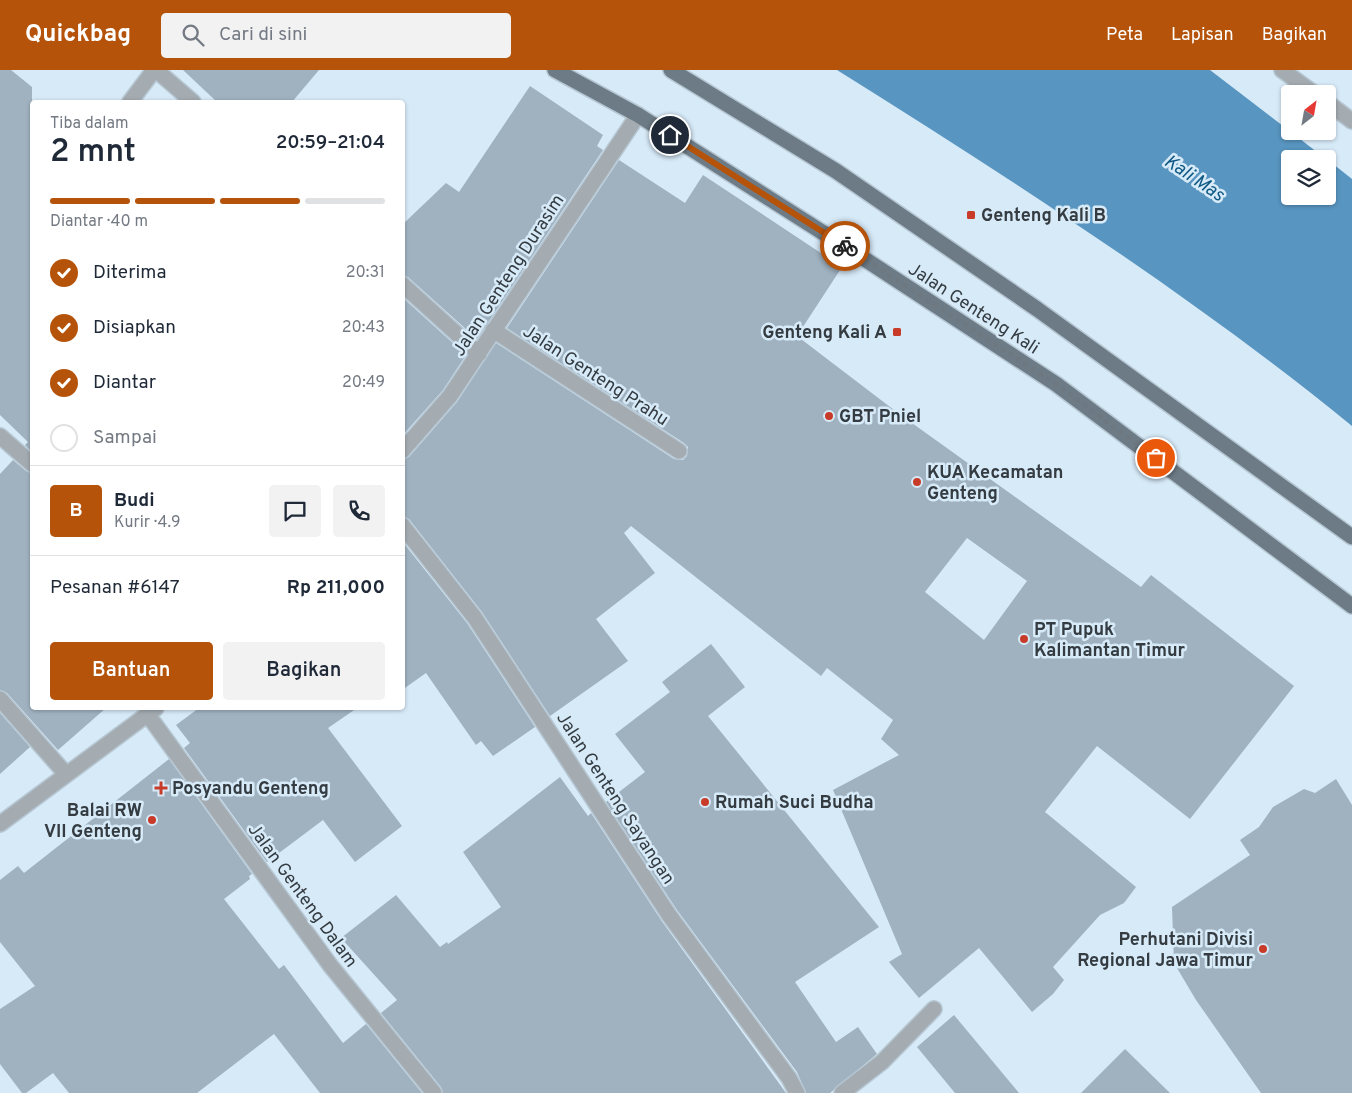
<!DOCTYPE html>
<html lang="id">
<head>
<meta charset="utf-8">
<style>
	body { margin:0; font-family:Overpass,sans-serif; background:#f2f2f3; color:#1f2937; height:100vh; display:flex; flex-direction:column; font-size:19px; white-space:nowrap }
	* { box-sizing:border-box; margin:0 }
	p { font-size:16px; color:#747a83 }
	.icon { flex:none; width:28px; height:28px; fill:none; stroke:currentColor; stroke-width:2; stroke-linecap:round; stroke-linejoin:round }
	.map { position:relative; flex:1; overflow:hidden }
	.drawer { position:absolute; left:30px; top:30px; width:375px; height:610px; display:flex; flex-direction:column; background:#fff; border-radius:5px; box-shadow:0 1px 4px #0004 }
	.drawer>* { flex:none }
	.needle { width:32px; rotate:31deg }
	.buttons { position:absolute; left:1281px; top:15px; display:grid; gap:10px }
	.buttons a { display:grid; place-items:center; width:55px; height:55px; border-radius:5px; background:#fff; box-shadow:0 1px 4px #0004; font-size:25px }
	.pin { position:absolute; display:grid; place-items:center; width:42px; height:42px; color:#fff; margin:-21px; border:2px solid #fff; border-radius:50%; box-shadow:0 1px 5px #0007 }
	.courier { position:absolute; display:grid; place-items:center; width:50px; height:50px; margin:-25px; border:4px solid #b45309; border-radius:50%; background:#fff; color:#222; box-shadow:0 1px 6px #0007 }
	.summary em { font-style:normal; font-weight:600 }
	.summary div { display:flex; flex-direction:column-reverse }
	.summary { display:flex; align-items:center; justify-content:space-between; height:85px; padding:0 20px }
	h1 { font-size:32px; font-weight:600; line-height:38px }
	.bar { display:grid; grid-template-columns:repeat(4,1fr); gap:8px 5px; align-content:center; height:60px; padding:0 20px }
	.bar i { height:6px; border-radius:4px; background:#e0e1e3 }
	.bar .active { background:#b45309 }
	.bar p { grid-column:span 4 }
	.line { display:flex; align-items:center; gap:12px; padding:0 20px; border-top:1px solid #e0e1e3 }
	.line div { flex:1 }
	.round { display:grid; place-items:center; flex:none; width:52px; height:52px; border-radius:5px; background:#f2f2f3 }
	ol { padding:0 20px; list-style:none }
	li { display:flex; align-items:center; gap:15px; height:55px }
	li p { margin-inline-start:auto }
	li .icon { padding:5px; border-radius:50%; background:#b45309; color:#fff; stroke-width:4 }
	li:last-child { color:#747a83 }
	li i { width:28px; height:28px; border:2px solid #e0e1e3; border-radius:50% }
	.primary-button { display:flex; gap:10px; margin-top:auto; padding:10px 20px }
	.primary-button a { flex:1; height:58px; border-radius:5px; background:#b45309; color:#fff; font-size:20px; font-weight:600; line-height:58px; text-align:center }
	.primary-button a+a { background:#f2f2f3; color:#1f2937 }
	header { display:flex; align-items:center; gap:30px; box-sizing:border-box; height:70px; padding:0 25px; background:#b45309; color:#fff }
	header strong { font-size:24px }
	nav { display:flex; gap:28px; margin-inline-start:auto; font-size:18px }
	.search { width:350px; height:45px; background:#f2f2f3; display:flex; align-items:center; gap:12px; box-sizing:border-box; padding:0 18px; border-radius:5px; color:#747a83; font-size:19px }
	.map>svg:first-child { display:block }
	.water { fill:#5895c0 }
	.building { fill:#a0b2c0; fill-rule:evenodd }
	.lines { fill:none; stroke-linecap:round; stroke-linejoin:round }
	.minor-casing { stroke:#b6c7d3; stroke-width:18 }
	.major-casing { stroke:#b6c7d3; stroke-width:18 }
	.minor { stroke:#a4acb2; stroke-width:15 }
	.major { stroke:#6d7b86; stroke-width:15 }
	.done { stroke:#6d7881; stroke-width:5; stroke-dasharray:0 9 }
	.route { stroke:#b45309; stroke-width:6 }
	.poi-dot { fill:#c73b28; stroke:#d7eaf8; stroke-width:2 }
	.labels { text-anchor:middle; stroke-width:5; stroke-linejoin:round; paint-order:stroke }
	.poi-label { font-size:18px; font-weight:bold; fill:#343b41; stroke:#d7eaf8; text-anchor:start }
	.street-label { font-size:18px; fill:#343b41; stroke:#d7eaf8 }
	.water-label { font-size:19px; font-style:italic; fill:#115a85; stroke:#d7eaf8 }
</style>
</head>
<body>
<header>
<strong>Quickbag</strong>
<div class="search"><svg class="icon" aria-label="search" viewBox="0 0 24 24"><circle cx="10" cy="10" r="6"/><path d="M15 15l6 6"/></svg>Cari di sini</div>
<nav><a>Peta</a><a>Lapisan</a><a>Bagikan</a></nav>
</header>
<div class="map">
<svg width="1352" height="1023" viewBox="0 0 1352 1023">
	<rect width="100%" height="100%" fill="#d7eaf8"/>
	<path class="water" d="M837,0H1210L1326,89H1290V126H1328V90L1352,109V356C1190,224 1014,111 837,0Z"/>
	<path class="building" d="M0,0H11L32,17V382L25,375L28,372L0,345Z
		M183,0H319L292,32H217Z
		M530,16L603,65L597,76L603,80L477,269L408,207L402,205V155L446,113L459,122Z
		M619,90L685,133L703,105L842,197L797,266L898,343L1141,517L1151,505L1294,616L1190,749L1097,676L1045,742L1136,817L1124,833L1100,845L1053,897L1064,910L1053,924L1032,942L979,878L919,928L889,892L902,884L833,720L899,685L881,669L893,650L827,598L821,606L631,456L624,463L655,503L596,549L628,591L550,646L482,542L409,449L402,446V390L409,387L457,332L496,273L674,389L683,390L687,386L688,377L684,373L507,258ZM967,468L1027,511L984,570L925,522Z
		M402,227L466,285L443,320L402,366Z
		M13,390L26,401L32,403V638H106L58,680L7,623L0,620V404Z
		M402,471L467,553L535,657L493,686L481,671L476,675L426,603L402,620Z
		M711,574L745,617L708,646L879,857L795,912L836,972L858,957L877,984L830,1023H806L797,1002L677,840L606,732L645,702L615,664L670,622L662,612Z
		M199,638H357L328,658L402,756L355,792L323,750L267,792L184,678L190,673L176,655Z
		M0,643L30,677L0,704Z
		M169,689L252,804L249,806L250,809L224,829L279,899L284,895L343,973L366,954L422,1023H320L274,964L197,1023H69L53,1003L26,1023H22L0,994V939L35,916L0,872V810L18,796L24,803Z
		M560,707L588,746L591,743L661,850L786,1023H443L441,1017L381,943L397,930L341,868L396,825L440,877L447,872L448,874L501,837L463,782Z
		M1336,709L1352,735V1023H1261L1196,930L1174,893L1172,837L1250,785L1240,770L1259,757L1273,737L1304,719L1315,723Z
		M954,945L1019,1023H955L917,977Z
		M1125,979L1170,1023H1081Z"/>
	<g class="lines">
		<defs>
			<path id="minor" d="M156,0L193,32
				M1282,0L1315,24
				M130,32L154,0
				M1328,33L1352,51
				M402,214L479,284
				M493,260L679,381
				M0,366L32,394
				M402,381L450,326L638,45
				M402,455L475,548L669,845L789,1008L797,1023
				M0,629L65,703
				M148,645L330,895L434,1023
				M0,754L156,638
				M842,1023L882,992L934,939"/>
			<path id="major" d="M555,0L638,45L866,190L1056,314L1352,536
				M671,0L836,101L1037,239L1352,467"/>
		</defs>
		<use href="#minor" class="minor-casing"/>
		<use href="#major" class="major-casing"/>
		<use href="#minor" class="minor"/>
		<use href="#major" class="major"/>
	</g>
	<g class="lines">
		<path class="done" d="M845,176L1056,314L1156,388"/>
		<path class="route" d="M670,65L845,176"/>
	</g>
	<g class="poi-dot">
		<rect x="966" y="140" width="10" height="10" rx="2.5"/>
		<rect x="892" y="257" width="10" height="10" rx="2.5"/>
		<circle cx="829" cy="346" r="5"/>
		<circle cx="917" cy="412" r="5"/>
		<circle cx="1024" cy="569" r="5"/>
		<path d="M158.5 710.5h5v5h5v5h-5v5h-5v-5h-5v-5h5z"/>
		<circle cx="705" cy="732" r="5"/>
		<circle cx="152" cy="750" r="5"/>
		<circle cx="1263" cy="879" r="5"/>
	</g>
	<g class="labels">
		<g class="poi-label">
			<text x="981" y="151">Genteng Kali B</text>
			<text x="887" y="268" text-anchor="end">Genteng Kali A</text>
			<text x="839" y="352">GBT Pniel</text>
			<text x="927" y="408">KUA Kecamatan<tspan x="927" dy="21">Genteng</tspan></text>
			<text x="1034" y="565">PT Pupuk<tspan x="1034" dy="21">Kalimantan Timur</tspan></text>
			<text x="172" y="724">Posyandu Genteng</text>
			<text x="715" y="738">Rumah Suci Budha</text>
			<text x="142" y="746" text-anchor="end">Balai RW<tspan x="142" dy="21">VII Genteng</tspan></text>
			<text x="1253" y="875" text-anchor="end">Perhutani Divisi<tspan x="1253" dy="21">Regional Jawa Timur</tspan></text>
		</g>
		<g class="street-label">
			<text transform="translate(508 205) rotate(-57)" y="6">Jalan Genteng Durasim</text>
			<text transform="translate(974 238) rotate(33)" y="6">Jalan Genteng Kali</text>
			<text transform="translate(596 305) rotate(33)" y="6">Jalan Genteng Prahu</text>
			<text transform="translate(616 728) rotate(57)" y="6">Jalan Genteng Sayangan</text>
			<text transform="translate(303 825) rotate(54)" y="6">Jalan Genteng Dalam</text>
		</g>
		<g class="water-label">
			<text transform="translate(1195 107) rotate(34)" y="7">Kali Mas</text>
		</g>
	</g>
</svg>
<div class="buttons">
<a><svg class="needle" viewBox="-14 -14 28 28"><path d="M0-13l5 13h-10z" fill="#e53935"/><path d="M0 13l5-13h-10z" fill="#747a83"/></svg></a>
<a><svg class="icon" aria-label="layers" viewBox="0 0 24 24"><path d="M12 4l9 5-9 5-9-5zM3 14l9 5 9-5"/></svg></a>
</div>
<div class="pin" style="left:1156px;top:388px;background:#ea580c"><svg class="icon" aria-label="bag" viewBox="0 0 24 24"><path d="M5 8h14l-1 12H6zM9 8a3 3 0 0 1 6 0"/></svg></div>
<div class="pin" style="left:670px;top:65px;background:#1f2937"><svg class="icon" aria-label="home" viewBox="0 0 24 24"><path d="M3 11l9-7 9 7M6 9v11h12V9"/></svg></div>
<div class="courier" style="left:845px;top:176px"><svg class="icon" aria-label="bike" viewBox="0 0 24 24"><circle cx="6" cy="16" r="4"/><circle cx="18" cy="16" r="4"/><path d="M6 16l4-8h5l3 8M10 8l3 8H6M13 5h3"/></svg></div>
<section class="drawer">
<div class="summary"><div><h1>2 mnt</h1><p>Tiba dalam</p></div><em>20:59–21:04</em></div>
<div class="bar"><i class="active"></i><i class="active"></i><i class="active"></i><i></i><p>Diantar · 40 m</p></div>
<ol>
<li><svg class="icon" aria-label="check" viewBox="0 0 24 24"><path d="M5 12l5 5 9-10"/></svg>Diterima<p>20:31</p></li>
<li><svg class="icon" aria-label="check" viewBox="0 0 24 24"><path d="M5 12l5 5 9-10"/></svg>Disiapkan<p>20:43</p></li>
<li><svg class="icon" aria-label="check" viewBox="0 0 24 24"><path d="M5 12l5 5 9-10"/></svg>Diantar<p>20:49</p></li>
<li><i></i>Sampai</li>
</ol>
<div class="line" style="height:90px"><b class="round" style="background:#b45309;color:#fff">B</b><div><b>Budi</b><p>Kurir · 4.9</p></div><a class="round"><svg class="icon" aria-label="chat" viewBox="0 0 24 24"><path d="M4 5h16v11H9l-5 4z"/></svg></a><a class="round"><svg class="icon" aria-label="phone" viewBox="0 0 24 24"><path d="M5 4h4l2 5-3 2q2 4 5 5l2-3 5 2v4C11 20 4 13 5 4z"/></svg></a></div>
<div class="line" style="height:65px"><div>Pesanan #6147</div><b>Rp 211,000</b></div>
<div class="primary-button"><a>Bantuan</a><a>Bagikan</a></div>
</section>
</div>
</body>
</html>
